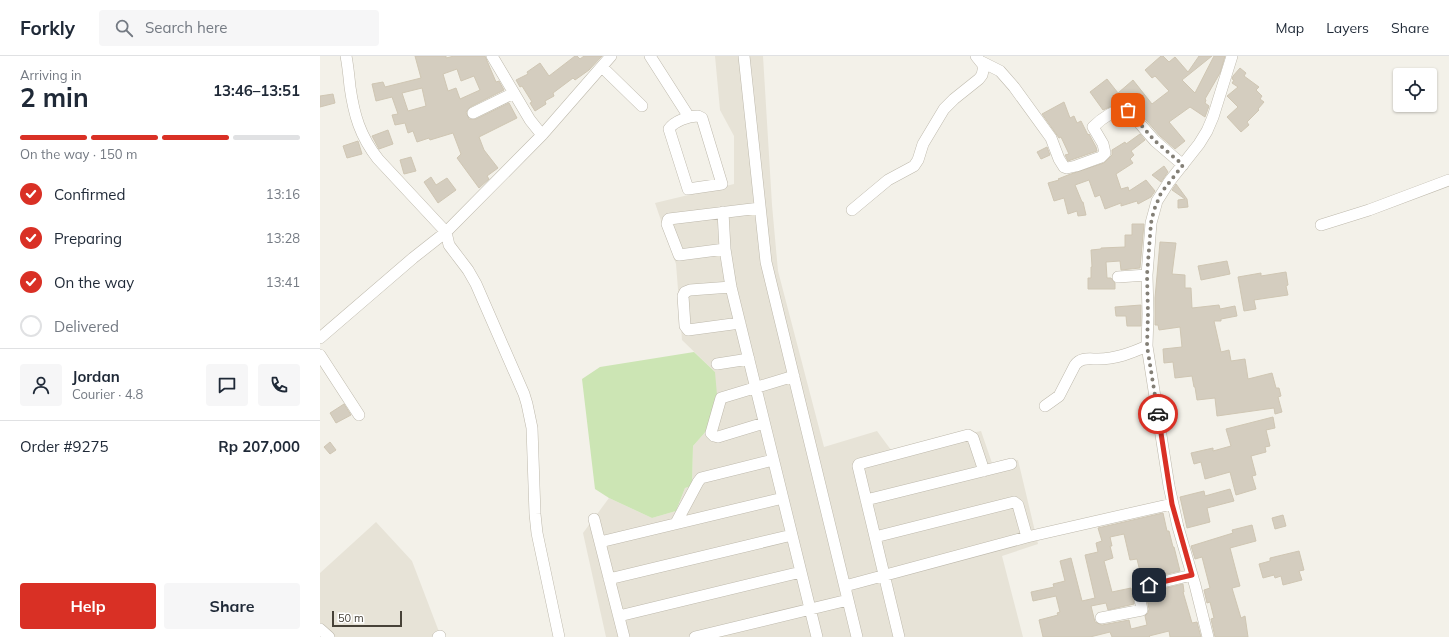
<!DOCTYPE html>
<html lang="en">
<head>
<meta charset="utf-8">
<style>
	body { margin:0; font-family:Mulish,sans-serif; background:#f6f6f7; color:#1f2937; height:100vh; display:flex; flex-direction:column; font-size:15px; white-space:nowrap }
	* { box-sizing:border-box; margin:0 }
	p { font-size:13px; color:#747a83 }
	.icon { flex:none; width:22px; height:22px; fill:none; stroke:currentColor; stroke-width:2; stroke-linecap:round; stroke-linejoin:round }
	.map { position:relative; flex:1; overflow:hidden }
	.panel { display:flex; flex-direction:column; background:#fff; width:320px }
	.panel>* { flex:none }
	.tools { position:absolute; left:1073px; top:12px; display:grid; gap:8px }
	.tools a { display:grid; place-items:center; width:44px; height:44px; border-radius:4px; background:#fff; box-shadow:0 1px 3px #0004; font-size:20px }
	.scale { position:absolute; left:12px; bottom:10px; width:70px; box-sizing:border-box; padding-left:4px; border:2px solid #474238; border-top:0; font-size:11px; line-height:14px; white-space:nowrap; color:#474238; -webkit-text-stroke:3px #fff; paint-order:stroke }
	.pin { position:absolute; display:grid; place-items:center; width:34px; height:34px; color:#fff; margin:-17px; border-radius:8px; box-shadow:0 2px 6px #0006 }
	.courier { position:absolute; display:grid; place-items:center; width:40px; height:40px; margin:-20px; border:3px solid #d93025; border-radius:50%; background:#fff; color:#222; box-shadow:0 1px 5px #0007 }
	.headline em { font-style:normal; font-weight:700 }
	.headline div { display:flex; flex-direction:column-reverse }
	.headline { display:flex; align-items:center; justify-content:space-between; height:68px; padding:0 20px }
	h1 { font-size:26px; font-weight:700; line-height:30px }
	.bar { display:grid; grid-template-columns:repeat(4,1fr); gap:6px 4px; align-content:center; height:48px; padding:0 20px }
	.bar i { height:5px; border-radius:3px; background:#e0e1e3 }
	.bar .selected { background:#d93025 }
	.bar p { grid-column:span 4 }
	.line { display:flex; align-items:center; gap:10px; padding:0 20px; border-top:1px solid #e0e1e3 }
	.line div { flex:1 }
	.round { display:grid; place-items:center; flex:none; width:42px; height:42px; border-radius:4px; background:#f6f6f7 }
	ol { padding:0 20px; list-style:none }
	li { display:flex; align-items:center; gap:12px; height:44px }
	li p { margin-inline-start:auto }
	li .icon { padding:4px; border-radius:50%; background:#d93025; color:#fff; stroke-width:4 }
	li:last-child { color:#747a83 }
	li i { width:22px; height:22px; border:2px solid #e0e1e3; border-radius:50% }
	.button { display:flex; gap:8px; margin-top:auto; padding:8px 20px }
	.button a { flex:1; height:46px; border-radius:4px; background:#d93025; color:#fff; font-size:16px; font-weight:700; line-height:46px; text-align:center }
	.button a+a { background:#f6f6f7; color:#1f2937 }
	header { display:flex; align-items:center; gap:24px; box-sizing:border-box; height:56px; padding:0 20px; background:#fff; border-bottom:1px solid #e0e1e3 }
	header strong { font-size:19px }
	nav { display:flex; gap:22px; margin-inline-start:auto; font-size:14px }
	.search { width:280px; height:36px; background:#f6f6f7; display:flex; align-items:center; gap:10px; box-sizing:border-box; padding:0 14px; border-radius:4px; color:#747a83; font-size:15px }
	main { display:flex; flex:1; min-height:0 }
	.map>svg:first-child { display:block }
	.residential { fill:#e7e3d7 }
	.green { fill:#cce5b4 }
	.building { fill:#d4cdbf; stroke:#cfc6b3; fill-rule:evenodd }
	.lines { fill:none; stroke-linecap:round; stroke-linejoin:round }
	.street-casing { stroke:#beb9ac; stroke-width:12 }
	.street { stroke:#fff; stroke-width:11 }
	.done { stroke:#837f76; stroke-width:4; stroke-dasharray:0 7.2 }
	.route { stroke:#d93025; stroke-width:5 }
</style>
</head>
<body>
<header>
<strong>Forkly</strong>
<div class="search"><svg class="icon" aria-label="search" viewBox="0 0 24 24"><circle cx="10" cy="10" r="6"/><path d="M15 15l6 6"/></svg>Search here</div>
<nav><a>Map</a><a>Layers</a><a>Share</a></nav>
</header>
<main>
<section class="panel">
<div class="headline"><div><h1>2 min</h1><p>Arriving in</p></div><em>13:46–13:51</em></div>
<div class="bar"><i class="selected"></i><i class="selected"></i><i class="selected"></i><i></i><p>On the way · 150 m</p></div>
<ol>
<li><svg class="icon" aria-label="check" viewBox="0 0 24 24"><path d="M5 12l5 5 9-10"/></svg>Confirmed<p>13:16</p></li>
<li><svg class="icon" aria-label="check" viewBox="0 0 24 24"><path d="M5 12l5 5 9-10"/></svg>Preparing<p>13:28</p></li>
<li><svg class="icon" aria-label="check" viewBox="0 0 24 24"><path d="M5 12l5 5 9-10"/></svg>On the way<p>13:41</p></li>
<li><i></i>Delivered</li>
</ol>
<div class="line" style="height:72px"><a class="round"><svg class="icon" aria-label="person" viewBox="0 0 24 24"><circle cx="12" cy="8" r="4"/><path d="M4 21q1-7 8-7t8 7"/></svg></a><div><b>Jordan</b><p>Courier · 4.8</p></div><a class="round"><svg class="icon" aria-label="chat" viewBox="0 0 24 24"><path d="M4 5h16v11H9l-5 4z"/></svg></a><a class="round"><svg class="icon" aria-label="phone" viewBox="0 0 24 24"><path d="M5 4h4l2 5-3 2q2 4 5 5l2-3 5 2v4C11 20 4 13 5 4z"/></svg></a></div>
<div class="line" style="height:52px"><div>Order #9275</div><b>Rp 207,000</b></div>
<div class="button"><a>Help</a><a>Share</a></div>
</section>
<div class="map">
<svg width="1129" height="581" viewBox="0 0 1129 581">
	<rect width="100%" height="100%" fill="#f3f1e9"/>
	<path class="residential" d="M395,0H443L452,149L458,215L504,391L557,375L571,394L661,375L672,407L698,404L718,488L682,500L703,581H286L263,477L289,442L332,462L356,455L365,432L372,430L373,390L388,373L395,316L362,284L356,208L335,147L414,128V80L400,54Z
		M56,466L92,505L121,581H0V517Z"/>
	<path class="green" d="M374,296L395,316L397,339L388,373L373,390L372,430L365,432L356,455L332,462L289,442L275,433L262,323L280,311Z"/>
	<path class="building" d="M95,0H126V2L134,0H165L176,26L179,25L184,34L150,51L146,56L149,63H156L189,47L197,62L159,81L164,94L178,112L167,120L169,123L159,132L137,102L141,98L133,77L110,84L109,82L97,86L93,75L88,77L85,67L75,69L72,59L78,58L72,41L56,45L52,28L63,26L65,31L101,22ZM137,13L141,25L154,20L160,34L140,43L136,32L128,35L123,18ZM102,32L106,50L88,55L82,37Z
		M255,0H257L260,3L264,0H282L269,14L255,24L253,22L233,37L234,40L225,45L226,48L215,55L210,47L212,46L202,30L200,31L196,24L208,18L207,16L220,7L229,20Z
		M841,0H843L849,6L855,1L868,16L879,0H892L862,24L875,37L894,0H905L900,17L885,43L886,44L885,47L889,50L885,61L870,51L849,66L865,85L855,93L840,80L813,49L809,47H798L783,54L770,36L787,23L798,37L813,24L832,48L849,35L835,20L832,22L825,14Z
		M920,12L926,17L924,20L939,31L936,34L942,40L940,43L944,46L938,53L939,54L927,66L929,69L921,76L907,61L918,51L907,40L918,31L912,27L914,24L912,23L913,20Z
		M13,38L15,47L0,51V40Z
		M744,46L750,62L754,60L757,67L761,65L768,79L769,78L776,91L777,95L748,105L745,99L749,98L741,81L739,82L722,58Z
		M68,74L73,88L59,93L52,80Z
		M820,78L825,84L811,95L814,99L810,103L813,107L796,118L801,133L808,131L809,135L826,124L835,135L831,141L818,148L817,145L801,150V147L785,153L780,139L775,141L769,124L755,129L762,146H763L766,159L758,160L757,155L748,158L744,142L734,145L728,127L739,124L738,123L748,119L784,107L792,99V94L805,86L806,88Z
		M38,85L42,98L27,102L23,90Z
		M727,91L730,99L721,103L717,96Z
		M91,101L96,115L84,118L80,104Z
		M844,110L848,116L841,126L832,119Z
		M111,121L116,129L127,122L136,134L118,147L104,126Z
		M856,128L867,143L868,151L858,152V144L865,143L852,134Z
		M812,168H824L820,212L801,214L800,205L786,206L787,222H791L795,227V233H768V222H771V211H772L771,194L781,193V192L805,191V179H812Z
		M840,186L856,187L852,218L865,219V232H871L872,252L899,249L900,253L915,250L917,260L901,263V265H894L901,296L909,294L911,305L925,303L928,323L952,317L956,332H959L961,340L958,341L962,356L955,358L954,352L897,360L895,342L877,344L875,331H874L872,320L855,322L853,306L844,307L843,293L862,291L860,271L839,274L838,269H835V242Z
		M907,205L910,218L881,224L878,210Z
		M966,216L968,229L966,230L968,239L934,244L936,253L924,255L918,221L941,217V220Z
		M821,249V270H807L806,260H796L795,251Z
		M24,348L31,359L16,367L10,357Z
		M953,361L955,372L946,374L950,390L945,391L946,396L931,400L936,419L932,420L936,433L916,439L910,416L885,423L881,406L874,408L871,397L893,392V395L911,390L906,373Z
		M10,386L16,394L10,398L4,391Z
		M910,433L914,445L887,452L890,466L867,472L860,441L884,435L885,440Z
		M843,457L847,475H849L853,491H854L860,515L822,524L817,503L810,504L804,478L790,481L792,490H790L793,502L784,505L792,536L811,532L814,548L788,554L786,547L771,550L775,566L782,569L809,564L811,573L827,569L825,560L828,557L829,553L826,537L863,528L864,536H863L872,567L877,566L881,581H850L849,575L829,580L830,581H792L790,576L770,581H723L719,564L738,559L737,557L740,556L736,540L713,545L711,536L734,531L733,528L745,525L740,505L751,502L762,545L775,542L765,499L778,496L776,487L782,485L778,472Z
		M963,459L966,470L955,473L952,462Z
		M932,469L936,485L910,492L920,530L912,532L921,562L925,560L928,581H895L891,563L894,562L890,546L887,547L884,534L890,532L882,501L875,503L871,490L913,477L912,474Z
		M979,495L984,514L979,515L982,524L963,529L961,520L955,522L954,519L943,522L939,508L950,505V502Z"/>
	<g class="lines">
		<defs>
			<path id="street" d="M26,0C28,10 29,21 30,31C34,59 40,80 58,103L126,176L129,189L148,214L156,228L204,338L207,348L212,372L215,458L217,477L239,581
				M172,0L210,64L222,79
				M330,0L369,61
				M424,0L446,206L537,581
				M662,6L680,15L694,31L731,82L739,103L744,111L747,112L756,110L781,101L785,97L783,88L773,71C781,63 797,51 808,54L835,85L863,109
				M282,11L322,50
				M153,57L194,37
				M378,60L382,62L402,128L368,133L349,73C354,65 369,60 378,60Z
				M532,154L568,124L594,110L598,104L603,88L624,53L634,43L659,23L662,19L664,10L656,0
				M403,156L405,193L411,231L497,581
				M1001,169L1049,154L1129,124
				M405,193L359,199L347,168L348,164L349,163L440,152
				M798,221L827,219
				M411,231L370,234L365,236L363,240L365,270L368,274L420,267
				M0,282L93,202L126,176L222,79L291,0
				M0,299L39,359
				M397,308L429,303
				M725,350L739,340L755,309C761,301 769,303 778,303C796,303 811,297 827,290
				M444,367L398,381L394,380L391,377L401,342L474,320
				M546,444L691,408
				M274,463L304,581
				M356,467L378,426L381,422L453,404
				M555,481L694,446L698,449L707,481
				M280,486L463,442
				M289,523L472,479
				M525,530L707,481L852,448
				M299,560L481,516
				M781,562L822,554L818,532L872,519
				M0,573L9,581
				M118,581L120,580
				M375,581L528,544
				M579,581L538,410L539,408L648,379L653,382L664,415
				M888,581L875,529L858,471L849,430L827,290L828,258L827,219L831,167L837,145L849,126L879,88L887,75L893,61L912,0"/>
		</defs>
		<use href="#street" class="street-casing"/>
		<use href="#street" class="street"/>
	</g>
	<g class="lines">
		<path class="done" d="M808,54L835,85L863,109L841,137L834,154L831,167L827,219L828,258L827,290L838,358"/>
		<path class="route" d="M829,529L872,519L852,448L838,358"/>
	</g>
</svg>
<div class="tools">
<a><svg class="icon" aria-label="locate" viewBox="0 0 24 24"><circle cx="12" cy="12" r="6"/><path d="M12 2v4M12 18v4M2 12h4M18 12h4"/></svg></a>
</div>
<div class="scale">50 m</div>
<div class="pin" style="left:808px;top:54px;background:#ea580c"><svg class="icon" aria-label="bag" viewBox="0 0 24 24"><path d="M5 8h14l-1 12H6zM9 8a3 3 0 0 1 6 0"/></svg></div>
<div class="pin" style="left:829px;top:529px;background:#1f2937"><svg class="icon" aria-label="home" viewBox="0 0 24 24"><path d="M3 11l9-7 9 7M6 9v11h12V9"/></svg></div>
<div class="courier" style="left:838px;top:358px"><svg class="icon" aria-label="car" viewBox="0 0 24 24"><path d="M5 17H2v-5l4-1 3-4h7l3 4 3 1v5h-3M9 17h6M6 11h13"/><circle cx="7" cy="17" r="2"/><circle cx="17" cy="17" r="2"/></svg></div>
</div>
</main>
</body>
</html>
